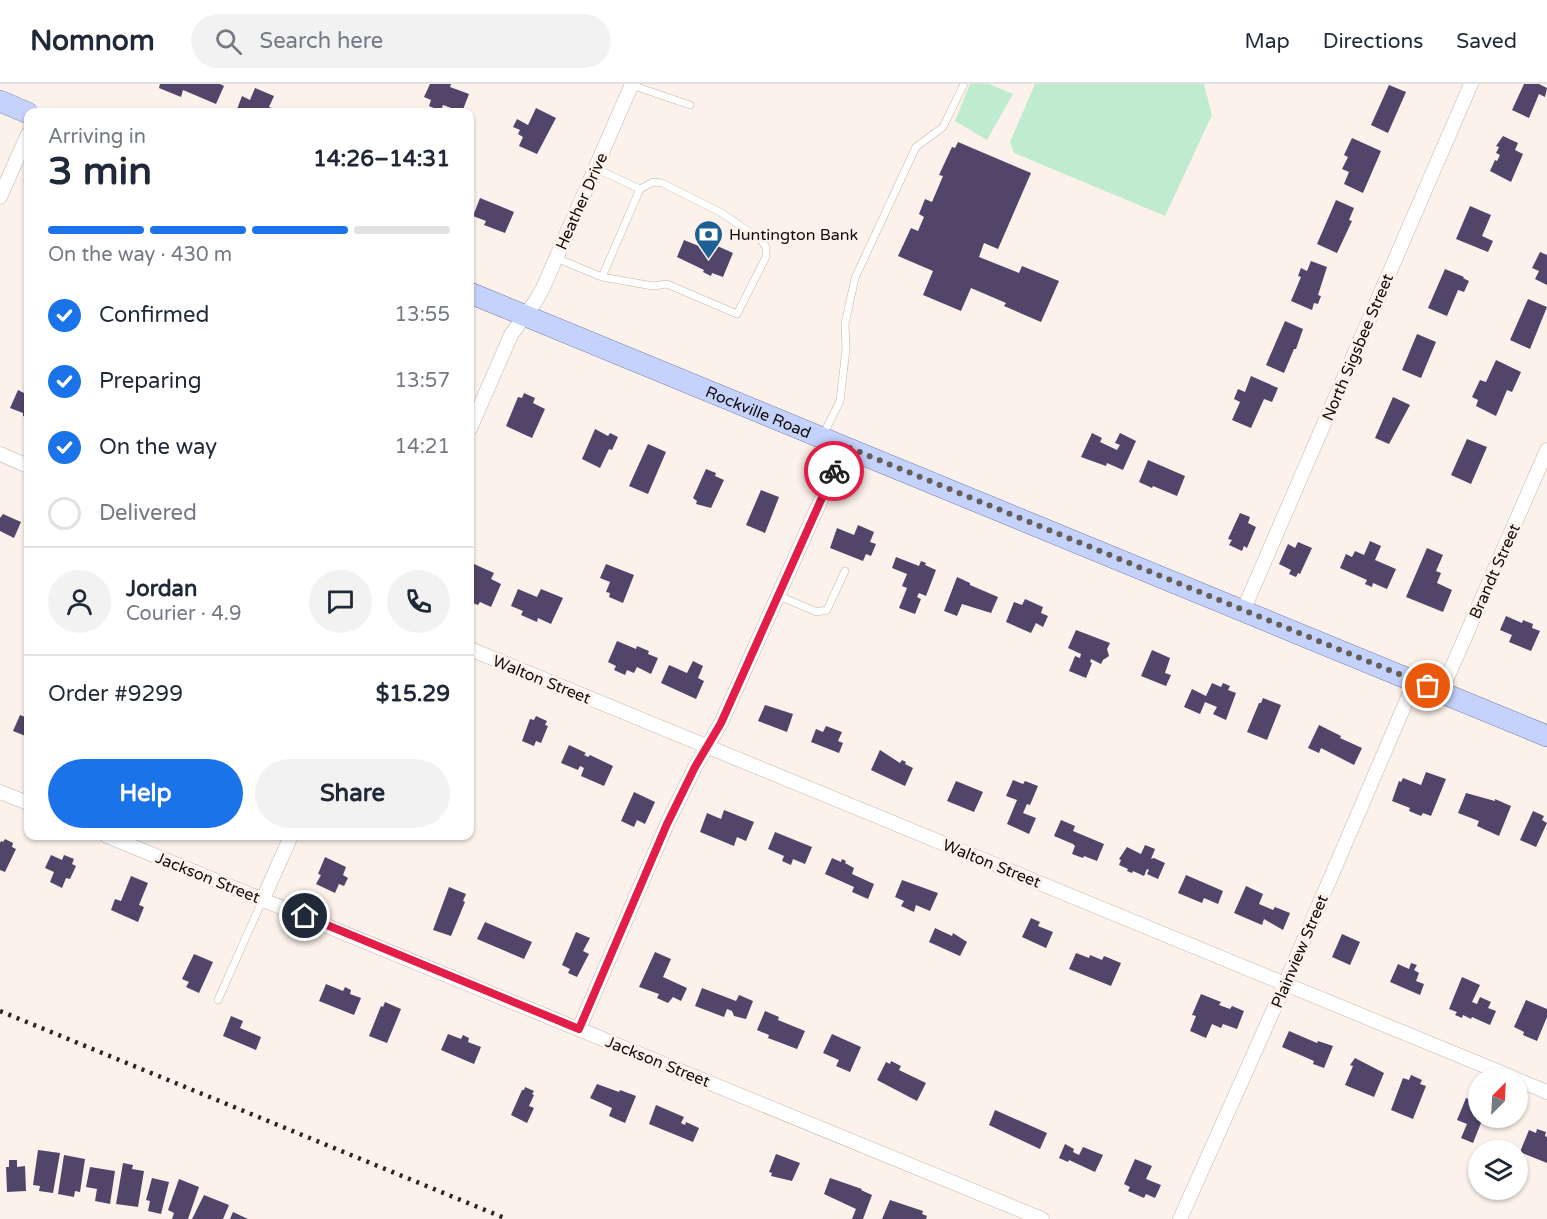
<!DOCTYPE html>
<html lang="en">
<head>
<meta charset="utf-8">
<style>
	body { margin:0; font-family:"Varela Round",sans-serif; background:#f2f2f3; color:#1f2937; height:100vh; display:flex; flex-direction:column; font-size:22px; white-space:nowrap }
	* { box-sizing:border-box; margin:0 }
	p { font-size:20px; color:#747a83 }
	.icon { flex:none; width:33px; height:33px; fill:none; stroke:currentColor; stroke-width:2; stroke-linecap:round; stroke-linejoin:round }
	.map { position:relative; flex:1; overflow:hidden }
	.details { position:absolute; left:24px; top:24px; width:450px; height:732px; display:flex; flex-direction:column; background:#fff; border-radius:12px; box-shadow:0 2px 4px #0004 }
	.details>* { flex:none }
	.needle { width:39px; rotate:24deg }
	.buttons { position:absolute; left:1468px; top:984px; display:grid; gap:12px }
	.buttons a { display:grid; place-items:center; width:60px; height:60px; border-radius:50%; background:#fff; box-shadow:0 2px 4px #0004; font-size:30px }
	.pin { position:absolute; display:grid; place-items:center; width:51px; height:51px; color:#fff; margin:-26px; border:3px solid #fff; border-radius:50%; box-shadow:0 2px 6px #0007 }
	.courier { position:absolute; display:grid; place-items:center; width:60px; height:60px; margin:-30px; border:4px solid #e11d48; border-radius:50%; background:#fff; color:#222; box-shadow:0 2px 8px #0007 }
	.head em { font-style:normal; font-weight:700 }
	.head div { display:flex; flex-direction:column-reverse }
	.head { display:flex; align-items:center; justify-content:space-between; height:102px; padding:0 24px }
	h1 { font-size:39px; font-weight:700; line-height:45px }
	.bar { display:grid; grid-template-columns:repeat(4,1fr); gap:9px 6px; align-content:center; height:72px; padding:0 24px }
	.bar i { height:8px; border-radius:4px; background:#e0e1e3 }
	.bar .active { background:#1a73e8 }
	.bar p { grid-column:span 4 }
	.line { display:flex; align-items:center; gap:15px; padding:0 24px; border-top:2px solid #e0e1e3 }
	.line div { flex:1 }
	.round { display:grid; place-items:center; flex:none; width:63px; height:63px; border-radius:32px; background:#f2f2f3 }
	ol { padding:0 24px; list-style:none }
	li { display:flex; align-items:center; gap:18px; height:66px }
	li p { margin-inline-start:auto }
	li .icon { padding:6px; border-radius:50%; background:#1a73e8; color:#fff; stroke-width:4 }
	li:last-child { color:#747a83 }
	li i { width:33px; height:33px; border:3px solid #e0e1e3; border-radius:50% }
	.action { display:flex; gap:12px; margin-top:auto; padding:12px 24px }
	.action a { flex:1; height:69px; border-radius:36px; background:#1a73e8; color:#fff; font-size:24px; font-weight:700; line-height:69px; text-align:center }
	.action a+a { background:#f2f2f3; color:#1f2937 }
	header { display:flex; align-items:center; gap:36px; box-sizing:border-box; height:84px; padding:0 30px; background:#fff; border-bottom:2px solid #e0e1e3 }
	header strong { font-size:28px }
	nav { display:flex; gap:33px; margin-inline-start:auto; font-size:21px }
	.search { width:420px; height:54px; background:#f2f2f3; display:flex; align-items:center; gap:15px; box-sizing:border-box; padding:0 21px; border-radius:33px; color:#747a83; font-size:22px }
	.map>svg:first-child { display:block }
	.green { fill:#bfebcf }
	.building { fill:#514569 }
	.lines { fill:none; stroke-linecap:round; stroke-linejoin:round }
	.lane-casing { stroke:#c4b3a9; stroke-width:8 }
	.street-casing { stroke:#c4b3a9; stroke-width:15 }
	.primary-casing { stroke:#6d7aa6; stroke-width:22 }
	.lane { stroke:#fff; stroke-width:7 }
	.street { stroke:#fff; stroke-width:14 }
	.primary { stroke:#c5d2fc; stroke-width:21 }
	.rail { stroke:#2b2521; stroke-width:4.5; stroke-dasharray:3 6; stroke-linecap:butt }
	.done { stroke:#645d58; stroke-width:6; stroke-dasharray:0 10.8 }
	.route { stroke:#e11d48; stroke-width:8 }
	.labels { text-anchor:middle; stroke-width:6; stroke-linejoin:round; paint-order:stroke }
	.street-label { font-size:16px; fill:#120d09; stroke:#fcf2eb }
	.poi-label { font-size:16px; fill:#120d09; stroke:#fcf2eb; text-anchor:start }
</style>
</head>
<body>
<header>
<strong>Nomnom</strong>
<div class="search"><svg class="icon" aria-label="search" viewBox="0 0 24 24"><circle cx="10" cy="10" r="6"/><path d="M15 15l6 6"/></svg>Search here</div>
<nav><a>Map</a><a>Directions</a><a>Saved</a></nav>
</header>
<div class="map">
<svg width="1547" height="1135" viewBox="0 0 1547 1135">
	<rect width="100%" height="100%" fill="#fcf2eb"/>
	<path class="green" d="M970,0H989L1013,10L987,56L955,37Z
		M1035,0H1204L1212,31L1165,132L1014,69L1010,58Z"/>
	<path class="building" d="M160,0H220L224,2L216,20L183,6L181,13L159,4Z
		M430,0H451L450,3L469,10L462,28L443,21L441,27L429,22L431,16L424,13Z
		M1524,0H1539L1547,4L1545,13L1539,10L1529,34L1512,26Z
		M1389,1L1406,8L1388,49L1371,41Z
		M255,4L274,12L269,23L282,28H236L242,12L250,16Z
		M536,24L556,34L537,70L519,62L523,53L518,50L520,46L513,43L517,35L528,41Z
		M1503,52L1518,59L1515,66L1523,70L1511,98L1490,87L1495,76L1497,77L1500,71L1496,69L1499,63L1496,62Z
		M1352,54L1381,67L1363,109L1344,100L1349,88L1342,85L1348,73L1344,71Z
		M958,58L1031,89L998,165L984,159L979,173L1019,189L1022,182L1059,197L1041,238L1004,222L1006,219L971,204L961,227L923,211L933,187L898,172L911,144L918,147L924,133L919,130L925,115L932,118L943,92L939,91L952,63L955,64Z
		M480,114L514,128L505,149L484,141L486,137L473,132Z
		M1336,116L1354,124L1349,136L1352,137L1337,169L1317,160Z
		M1470,122L1491,131L1482,152L1493,157L1488,168L1456,155Z
		M684,156L701,163L704,156L733,169L723,193L712,189L711,192L703,188L704,186L677,173Z
		M1540,168L1547,171V201L1535,195L1539,187L1532,184Z
		M1311,177L1327,183L1318,211L1321,212L1318,220L1314,219L1312,226L1291,217L1301,193L1298,192L1301,184L1307,187Z
		M1445,185L1464,193L1463,194L1469,197L1464,208L1458,206L1447,232L1428,224Z
		M1528,215L1547,223L1530,265L1510,256Z
		M1285,237L1303,245L1296,265H1294L1284,289L1266,281Z
		M1417,250L1436,258L1421,294L1402,286Z
		M1496,276L1521,288L1512,308L1507,306L1496,332L1476,322L1478,316L1472,313L1480,296L1486,298Z
		M1251,292L1278,304L1272,318L1264,315L1251,344L1232,336L1240,318L1234,315L1238,305L1245,308Z
		M18,306L28,311V334L23,332V329L10,324Z
		M524,309L535,314L533,319L545,325L532,354L506,342L518,313L522,314Z
		M1393,313L1410,321L1389,360L1375,354Z
		M595,345L608,352L610,349L618,353L612,366L609,365L600,384L582,375Z
		M1092,349L1102,354L1100,358L1117,366L1120,361L1115,359L1120,349L1136,357L1123,386L1107,379L1106,382L1081,373Z
		M1467,355L1487,363L1471,400L1451,391Z
		M648,360L666,368L648,410L629,402Z
		M1148,376L1185,392L1177,412L1153,402L1152,404L1139,398Z
		M706,385L716,389L715,392L724,396L711,424L696,420L697,417L693,414Z
		M761,406L779,413L765,449L746,441Z
		M1240,429L1250,433L1248,439L1256,443L1247,464L1244,462L1242,467L1229,461L1232,456L1228,455Z
		M3,430L21,438L14,454L0,447V434Z
		M858,441L874,448L870,458L876,460L871,472L866,470L863,477L830,464L837,444L854,451Z
		M1370,457L1381,462L1375,476L1396,485L1387,505L1373,499L1372,503L1365,500L1367,496L1340,484L1346,470L1352,473L1355,467L1364,471Z
		M1298,458L1312,464L1300,490L1298,489L1296,493L1289,490L1291,486L1279,480L1288,460L1295,464Z
		M1427,464L1443,471L1436,487L1441,489L1437,499L1452,506L1443,528L1406,513Z
		M896,473L919,482L921,477L926,479L925,481L936,486L926,512L919,509L917,513L921,515L915,530L899,524L907,504L902,502L907,490L892,484Z
		M474,480L494,489L491,495L501,500L491,523L480,518L478,521L470,518V485L471,486Z
		M606,480L634,491L623,519L609,513L610,509L606,508L610,498L600,494Z
		M957,493L970,499V501L998,513L991,529L962,520L957,532L944,527Z
		M518,505L537,513L541,505L563,514L551,540L538,534L537,538L521,531L523,527L511,522Z
		M1025,515L1043,523L1041,529L1048,532L1043,543L1036,539L1031,549L1006,538L1014,518L1022,521Z
		M1506,532L1522,539L1523,536L1533,540L1532,544L1540,547L1531,567L1509,558L1512,551L1500,546Z
		M1076,546L1110,559L1107,565L1109,572L1103,576L1101,580L1091,575L1090,578L1092,579L1086,594L1069,587L1075,572L1080,574L1081,570L1068,564Z
		M617,557L636,565L637,562L649,567L648,570L658,574L651,590L637,583L634,589L627,586L625,591L614,586L616,582L608,578Z
		M1152,566L1170,574L1165,589L1171,591L1166,602L1141,592Z
		M693,577L703,582L698,594L704,597L696,615L661,599L669,581L687,589Z
		M1212,599L1221,603L1223,599L1230,602L1228,606L1236,609L1226,636L1213,630L1217,623L1205,618L1200,630L1184,623L1192,605L1206,612Z
		M1263,614L1281,621L1267,656L1247,648L1259,619H1261Z
		M765,621L793,630L787,648L758,637Z
		M20,631L28,634V653L13,647Z
		M536,632L547,637L545,641L548,642L541,659L536,657L534,662L522,657L530,635L534,636Z
		M1319,641L1341,652L1340,654L1362,664L1354,681L1321,664L1319,669L1308,664Z
		M826,642L842,648L838,657L843,659L839,669L811,658L816,645L823,648Z
		M569,661L586,669L584,671L588,673L590,671L613,682L604,702L581,692L584,684L580,682L578,686L561,679Z
		M880,666L900,679L902,676L906,678L905,680L913,684L905,702L871,686Z
		M1426,688L1446,695L1431,732L1423,729L1421,732L1409,727L1410,724L1392,717L1399,697L1401,698L1403,694L1421,701Z
		M1013,696L1023,700L1025,697L1038,702L1030,721L1027,720L1023,729L1036,734L1029,750L1007,740L1017,716L1006,712Z
		M956,697L983,708L974,728L947,717Z
		M634,708L655,718L645,740L637,736L634,743L621,737Z
		M1466,709L1495,717V715L1511,722L1499,752L1477,742L1479,737L1458,729Z
		M724,726L754,738L746,757L737,753L734,762L700,748L707,729L721,735Z
		M1533,727L1544,732L1542,736L1547,739L1536,763L1520,756Z
		M1061,736L1075,742L1073,747L1104,760L1097,777L1084,772L1083,774L1072,770L1075,762L1073,760L1054,752Z
		M775,748L812,763L805,780L793,775L791,781L782,777L784,772L768,765Z
		M5,755L13,759L12,763L16,765L5,788L0,786V759L1,757L3,758Z
		M1145,761L1155,765L1151,775L1154,774L1165,779L1158,795L1147,790L1149,786L1147,785L1144,792L1133,787L1132,789L1127,787L1128,785L1119,781L1121,776L1119,775L1127,763L1141,770Z
		M51,771L62,776L64,771L74,775L72,780L76,782L70,795L66,794L62,804L50,798L54,788L45,784Z
		M325,773L346,783L343,791L348,794L344,802L339,800L335,809L316,800L321,791L318,790Z
		M832,774L841,778L842,775L846,777L845,779L854,784L852,790L874,800L868,815L852,808L854,803L825,790Z
		M1186,791L1223,807L1218,820L1204,814L1202,819L1178,809Z
		M131,792L148,799L139,821L144,823L138,838L111,826L115,815L121,817Z
		M902,796L938,809L930,827L916,821L914,828L901,822L904,817L895,813Z
		M1246,802L1263,810L1259,820L1273,826L1275,823L1290,829L1283,846L1264,835L1262,841L1234,829Z
		M449,803L466,810L463,817L465,818L451,852L433,846Z
		M1031,834L1040,838L1038,842L1053,848L1046,864L1022,853Z
		M485,838L532,858L524,875L477,855Z
		M935,844L952,852L953,849L967,858L960,872L929,858Z
		M576,848L590,854L583,867L589,870L577,893L568,889L570,885L562,881Z
		M1342,850L1360,858L1350,881L1332,873Z
		M655,868L671,875L663,893L687,904L681,917L673,913L668,919L657,914L659,910L639,903Z
		M1076,869L1089,874L1090,871L1102,876L1104,872L1121,879L1111,902L1069,885Z
		M194,870L213,878L199,909L186,903L189,898L182,895Z
		M1411,879L1417,881L1414,886L1419,889L1416,897L1424,900L1420,911L1390,898L1398,880L1409,885Z
		M1462,893L1480,901L1472,918L1477,920L1480,913L1491,918L1488,924L1496,927L1490,941L1472,933L1471,935L1463,931L1462,934L1455,931L1457,928L1449,925Z
		M326,900L343,907L345,903L351,906L350,910L361,914L354,931L319,917Z
		M702,904L736,917L739,911L753,917L746,935L734,932L732,927L727,925L724,933L695,922Z
		M1201,910L1221,918L1219,921L1230,925L1232,922L1244,927L1237,945L1223,940L1221,944L1212,940L1206,954L1190,947L1196,932L1192,931Z
		M1526,916L1547,925V933L1537,957L1523,951L1524,948L1514,943Z
		M385,918L401,925L387,959L369,952L381,922L383,923Z
		M765,927L779,933L778,936L805,947L797,965L768,954L769,951L757,946Z
		M231,932L243,937L240,944L261,953L256,966L223,952Z
		M1289,947L1317,959L1318,957L1333,962L1324,984L1313,980L1314,977L1282,963Z
		M448,950L461,955L463,951L469,954L468,958L481,963L474,980L441,966Z
		M832,950L861,963L850,988L836,982L839,976L823,969Z
		M1355,974L1384,989L1374,1013L1345,1001L1353,982L1350,981Z
		M891,977L901,982L899,986L926,999L917,1017L877,996L886,978L890,980Z
		M1411,991L1422,996L1420,1000L1426,1002L1413,1035L1391,1026L1403,994L1409,996Z
		M597,1000L619,1008L620,1006L636,1012L625,1039L609,1032L612,1024L590,1014Z
		M525,1003L534,1007L532,1010L534,1011L529,1022L534,1024L527,1039L511,1031L522,1006H524Z
		M1466,1014L1476,1018L1474,1023L1479,1025V1034H1483L1473,1059L1461,1054L1467,1040L1457,1036Z
		M656,1021L684,1033L681,1039L685,1041L686,1038L699,1044L693,1058L649,1040Z
		M995,1026L1047,1049L1040,1065L989,1041Z
		M1537,1045L1546,1048L1545,1052L1547,1053V1079L1520,1068L1529,1046L1536,1049Z
		M1065,1060L1074,1065L1073,1068L1079,1071L1083,1063L1103,1071L1095,1088L1069,1076L1068,1078L1059,1074Z
		M38,1066L60,1069L53,1109L39,1107L40,1102L33,1101Z
		M776,1070L800,1079L792,1097L771,1092L772,1089L769,1088Z
		M64,1071L85,1075L80,1108L75,1107L74,1113L58,1110Z
		M1135,1075L1152,1082L1146,1095L1161,1101L1155,1114L1146,1110L1144,1114L1128,1107L1130,1103L1124,1100Z
		M9,1076H17V1083L25,1082L26,1107L7,1108L6,1083H9Z
		M123,1079L133,1081L132,1085L144,1087L138,1123L116,1120Z
		M90,1083L115,1087L110,1120L95,1117L97,1105L86,1103Z
		M152,1094L169,1098L161,1130L148,1127L150,1117L146,1116Z
		M830,1094L862,1105L861,1106L872,1111L863,1135H852L856,1125L824,1110Z
		M179,1095L199,1103L188,1135H172L174,1129L168,1126Z
		M204,1111L229,1121L223,1135H192Z
		M890,1116L923,1127L922,1130L927,1132L926,1135H882Z
		M233,1128L248,1135H230Z"/>
	<g class="lines">
		<defs>
			<path id="lane" d="M631,1L690,21
				M556,174L602,193L640,105L595,84
				M602,193L653,202L667,200L737,230L766,173V163L760,155L720,128L662,99L653,98L640,105
				M823,351L840,317L846,265L845,240L855,194L916,63L943,43L964,0
				M779,512L817,528L827,526L845,487
				M218,916L263,815"/>
			<path id="street" d="M0,113L28,50
				M470,345L511,251L535,218L543,204L632,0
				M0,370L28,382
				M1243,527L1471,0
				M470,565L1514,994
				M1441,608L1547,366
				M0,708L28,719
				M107,752L1042,1135
				M263,815L291,752
				M579,945L667,740L695,683L721,639L845,362
				M1518,996L1547,1008
				M1180,1135L1285,900L1415,597"/>
			<g id="primary">
				<path d="M0,17L28,29"/>
				<path id="s1" d="M470,209L1547,652"/>
			</g>
		</defs>
		<use href="#lane" class="lane-casing"/>
		<use href="#street" class="street-casing"/>
		<use href="#primary" class="primary-casing"/>
		<use href="#lane" class="lane"/>
		<use href="#street" class="street"/>
		<use href="#primary" class="primary"/>
		<path class="rail" d="M0,927L507,1135"/>
	</g>
	<g class="lines">
		<path class="done" d="M834,387L845,362L1428,602"/>
		<path class="route" d="M305,832L579,945L667,740L695,683L721,639L834,387"/>
	</g>
	<defs>
		<symbol id="bank-pin" viewBox="-11 -11 22 30"><path d="M0 17L-7.5 6A9.5 9.5 0 1 1 7.5 6Z" fill="#1c6095" stroke="#fcf2eb"/><path d="M-6-4H6V4H-6ZM0-2.3a2.3 2.3 0 1 0 0 4.6a2.3 2.3 0 1 0 0-4.6Z" fill="#fff"/></symbol>
	</defs>
	<g fill-rule="evenodd">
		<use href="#bank-pin" x="692" y="134" width="33" height="45"/>
	</g>
	<g class="labels">
		<g class="street-label">
			<text transform="translate(581 117) rotate(-66)" y="6">Heather Drive</text>
			<text transform="translate(1357 263) rotate(-67)" y="6">North Sigsbee Street</text>
			<text dy="6" stroke="none"><textPath href="#s1" startOffset="312">Rockville Road</textPath></text>
			<text transform="translate(1494 487) rotate(-66)" y="6">Brandt Street</text>
			<text transform="translate(542 595) rotate(22)" y="6">Walton Street</text>
			<text transform="translate(992 779) rotate(22)" y="6">Walton Street</text>
			<text transform="translate(208 793) rotate(22)" y="6">Jackson Street</text>
			<text transform="translate(1299 867) rotate(-67)" y="6">Plainview Street</text>
			<text transform="translate(658 977) rotate(22)" y="6">Jackson Street</text>
		</g>
		<g class="poi-label">
			<text x="729" y="156">Huntington Bank</text>
		</g>
	</g>
</svg>
<div class="buttons">
<a><svg class="needle" viewBox="-14 -14 28 28"><path d="M0-13l5 13h-10z" fill="#e53935"/><path d="M0 13l5-13h-10z" fill="#747a83"/></svg></a>
<a><svg class="icon" aria-label="layers" viewBox="0 0 24 24"><path d="M12 4l9 5-9 5-9-5zM3 14l9 5 9-5"/></svg></a>
</div>
<div class="pin" style="left:1428px;top:602px;background:#ea580c"><svg class="icon" aria-label="bag" viewBox="0 0 24 24"><path d="M5 8h14l-1 12H6zM9 8a3 3 0 0 1 6 0"/></svg></div>
<div class="pin" style="left:305px;top:832px;background:#1f2937"><svg class="icon" aria-label="home" viewBox="0 0 24 24"><path d="M3 11l9-7 9 7M6 9v11h12V9"/></svg></div>
<div class="courier" style="left:834px;top:387px"><svg class="icon" aria-label="bike" viewBox="0 0 24 24"><circle cx="6" cy="16" r="4"/><circle cx="18" cy="16" r="4"/><path d="M6 16l4-8h5l3 8M10 8l3 8H6M13 5h3"/></svg></div>
<section class="details">
<div class="head"><div><h1>3 min</h1><p>Arriving in</p></div><em>14:26–14:31</em></div>
<div class="bar"><i class="active"></i><i class="active"></i><i class="active"></i><i></i><p>On the way · 430 m</p></div>
<ol>
<li><svg class="icon" aria-label="check" viewBox="0 0 24 24"><path d="M5 12l5 5 9-10"/></svg>Confirmed<p>13:55</p></li>
<li><svg class="icon" aria-label="check" viewBox="0 0 24 24"><path d="M5 12l5 5 9-10"/></svg>Preparing<p>13:57</p></li>
<li><svg class="icon" aria-label="check" viewBox="0 0 24 24"><path d="M5 12l5 5 9-10"/></svg>On the way<p>14:21</p></li>
<li><i></i>Delivered</li>
</ol>
<div class="line" style="height:108px"><a class="round"><svg class="icon" aria-label="person" viewBox="0 0 24 24"><circle cx="12" cy="8" r="4"/><path d="M4 21q1-7 8-7t8 7"/></svg></a><div><b>Jordan</b><p>Courier · 4.9</p></div><a class="round"><svg class="icon" aria-label="chat" viewBox="0 0 24 24"><path d="M4 5h16v11H9l-5 4z"/></svg></a><a class="round"><svg class="icon" aria-label="phone" viewBox="0 0 24 24"><path d="M5 4h4l2 5-3 2q2 4 5 5l2-3 5 2v4C11 20 4 13 5 4z"/></svg></a></div>
<div class="line" style="height:78px"><div>Order #9299</div><b>$15.29</b></div>
<div class="action"><a>Help</a><a>Share</a></div>
</section>
</div>
</body>
</html>
